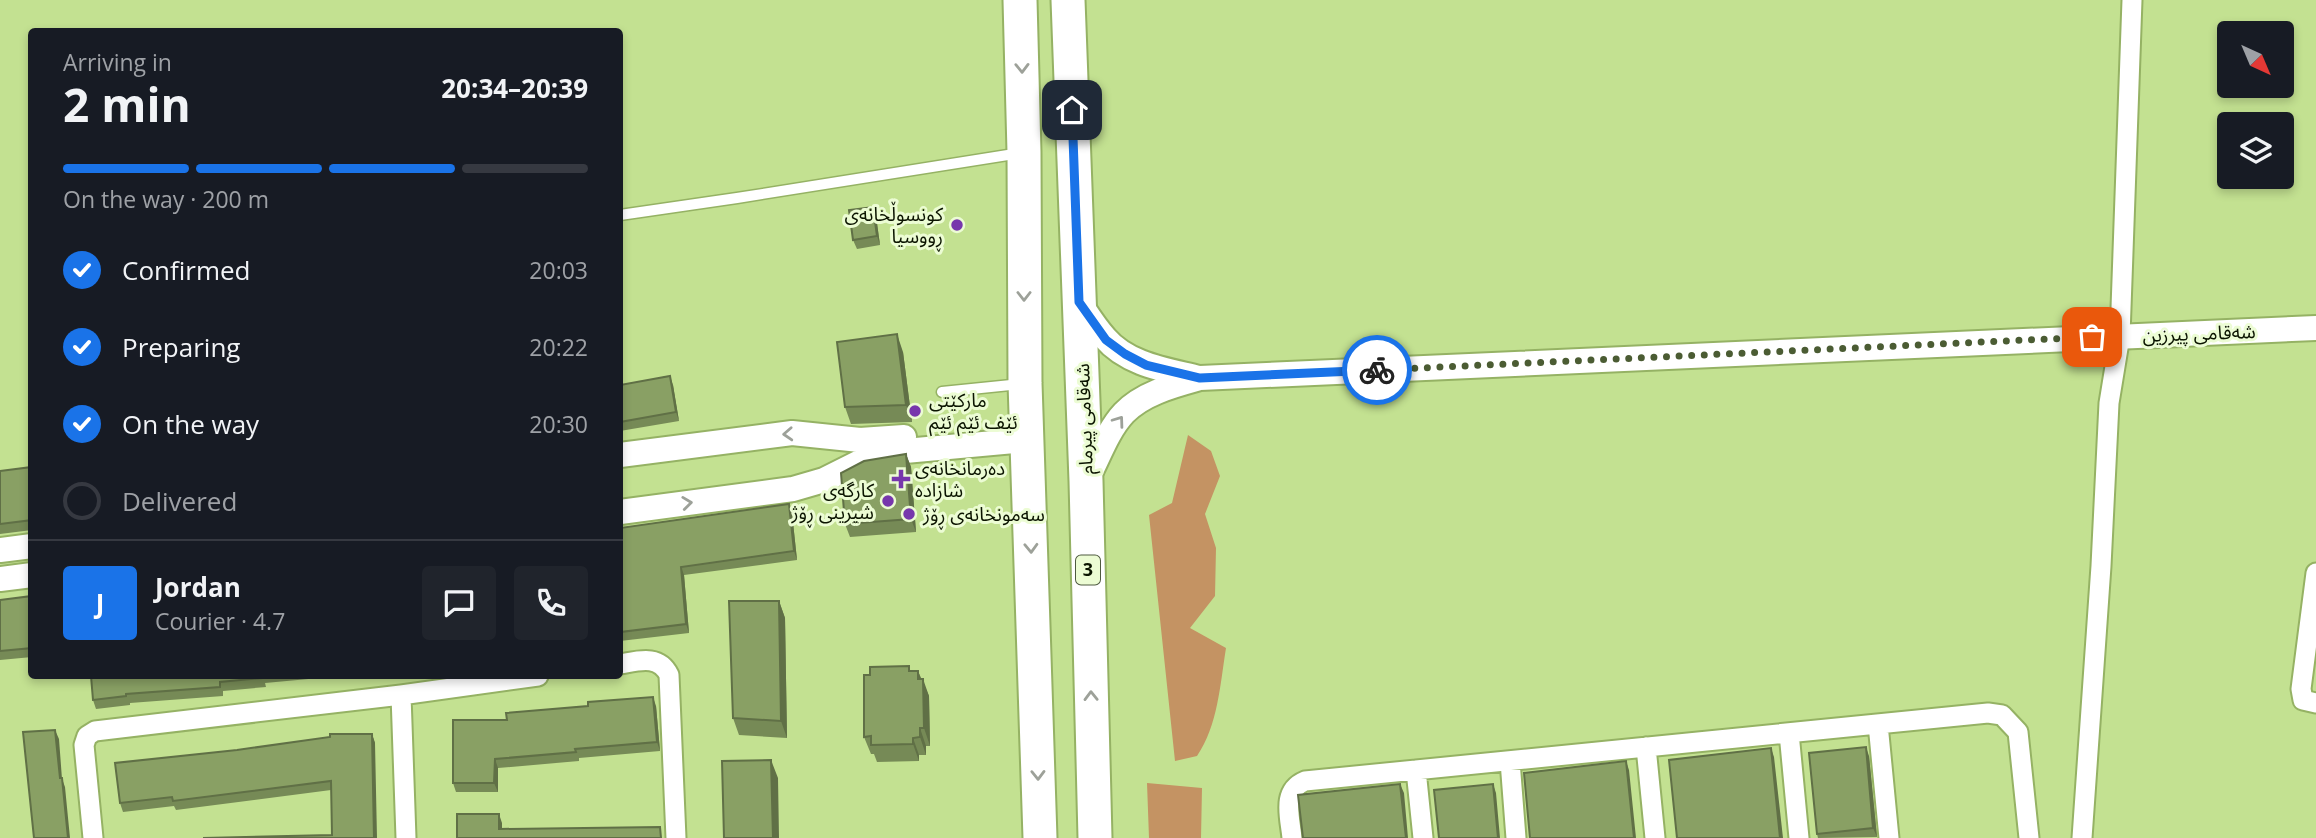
<!DOCTYPE html>
<html lang="en">
<head>
<meta charset="utf-8">
<style>
	body { margin:0; font-family:"Open Sans","Noto Sans Arabic",sans-serif; background:#20242c; color:#f1f3f6; height:100vh; display:flex; flex-direction:column; font-size:26px; white-space:nowrap }
	* { box-sizing:border-box; margin:0 }
	p { font-size:23px; color:#9ea1a6 }
	.icon { flex:none; width:38px; height:38px; fill:none; stroke:currentColor; stroke-width:2; stroke-linecap:round; stroke-linejoin:round }
	.map { position:relative; flex:1; overflow:hidden }
	.panel { position:absolute; left:28px; top:28px; width:595px; height:651px; display:flex; flex-direction:column; background:#171b24; border-radius:7px; box-shadow:0 4px 10px #0003 }
	.panel>* { flex:none }
	.needle { width:46px; rotate:136deg }
	.tools { position:absolute; left:2217px; top:21px; display:grid; gap:14px }
	.tools a { display:grid; place-items:center; width:77px; height:77px; border-radius:7px; background:#171b24; box-shadow:0 4px 10px #0003; font-size:35px }
	.pin { position:absolute; display:grid; place-items:center; width:60px; height:60px; color:#fff; margin:-30px; border-radius:14px; box-shadow:0 4px 10px #0006 }
	.courier { position:absolute; display:grid; place-items:center; width:70px; height:70px; margin:-35px; border:5px solid #1a73e8; border-radius:50%; background:#fff; color:#222; box-shadow:0 2px 9px #0007 }
	.summary em { font-style:normal; font-weight:700 }
	.summary div { display:flex; flex-direction:column-reverse }
	.summary { display:flex; align-items:center; justify-content:space-between; height:119px; padding:0 35px }
	h1 { font-size:46px; font-weight:700; line-height:52px }
	.bar { display:grid; grid-template-columns:repeat(4,1fr); gap:10px 7px; align-content:center; height:84px; padding:0 35px }
	.bar i { height:9px; border-radius:5px; background:#363941 }
	.bar .selected { background:#1a73e8 }
	.bar p { grid-column:span 4 }
	.line { display:flex; align-items:center; gap:18px; padding:0 35px; border-top:2px solid #363941 }
	.line div { flex:1 }
	.round { display:grid; place-items:center; flex:none; width:74px; height:74px; border-radius:7px; background:#20242c }
	ol { padding:0 35px; list-style:none }
	li { display:flex; align-items:center; gap:21px; height:77px }
	li p { margin-inline-start:auto }
	li .icon { padding:7px; border-radius:50%; background:#1a73e8; color:#fff; stroke-width:4 }
	li:last-child { color:#9ea1a6 }
	li i { width:38px; height:38px; border:4px solid #363941; border-radius:50% }
	.map>svg:first-child { display:block }
	.forest { fill:#c49363 }
	.lines { fill:none; stroke-linecap:round; stroke-linejoin:round }
	.service-casing { stroke:#95b264; stroke-width:13 }
	.minor-casing { stroke:#95b264; stroke-width:23 }
	.tertiary-casing { stroke:#95b264; stroke-width:28 }
	.trunk-casing { stroke:#95b264; stroke-width:37 }
	.service { stroke:#fff; stroke-width:10 }
	.minor { stroke:#fff; stroke-width:19 }
	.tertiary { stroke:#fff; stroke-width:24 }
	.trunk { stroke:#fff; stroke-width:33 }
	.wall { fill:#768a56 }
	.shaded-wall { fill:#607046 }
	.building { fill:#89a064; stroke:#607046; stroke-width:2 }
	.oneway { stroke:#9da199 }
	.done { stroke:#4b5c33; stroke-width:7; stroke-dasharray:0 12.6 }
	.route { stroke:#1a73e8; stroke-width:9 }
	.poi-dot { fill:#7737ac; stroke:#ecfcd4; stroke-width:2.5 }
	.labels { text-anchor:middle; stroke-width:6; stroke-linejoin:round; paint-order:stroke }
	.shield { fill:#ecfcd4; stroke:#4e5a40; stroke-width:2 }
	.shield-label { font-size:18px; font-weight:bold; fill:#0b1400 }
	.poi-label { font-size:19px; fill:#0b1400; stroke:#ecfcd4; text-anchor:start }
	.street-label { font-size:19px; fill:#0b1400; stroke:#ecfcd4 }
</style>
</head>
<body>
<div class="map">
<svg width="2316" height="838" viewBox="0 0 2316 838">
	<rect width="100%" height="100%" fill="#c3e191"/>
	<path class="forest" d="M1188,435L1211,451L1220,476L1205,514L1216,548L1215,596L1190,628L1226,648C1220,685 1218,725 1197,756L1175,761L1149,515L1172,503Z
		M1147,783L1202,788L1201,838H1149Z"/>
	<g class="lines">
		<defs>
			<path id="service" d="M620,215L737,198L1020,153
				M942,392L1021,384"/>
			<path id="minor" d="M2316,573L2301,689L2303,700L2316,703
				M620,664C638,661 659,654 669,675L676,838
				M401,695L406,838
				M1878,724L1889,838
				M1789,733L1799,838
				M1646,747L1655,838
				M1510,761L1516,838
				M1416,770L1423,838
				M93,838L84,745L87,736L95,731L401,695L538,676
				M1292,838C1290,817 1281,791 1305,781L1988,713L2002,715L2018,732L2029,838
				M2082,838L2101,566L2109,403L2120,336L2132,0"/>
			<path id="tertiary" d="M1079,302C1087,314 1095,327 1105,338C1128,365 1167,370 1199,378
				M620,455L792,433L860,440L904,437
				M1086,481C1098,459 1107,431 1124,413C1143,393 1175,385 1200,378L2316,328
				M620,512L793,489L824,480L864,460L894,452L1027,440
				M0,550L32,546
				M0,579L32,575"/>
			<path id="trunk" d="M1020,0L1024,152L1025,383L1040,838
				M1068,0L1086,481L1095,838"/>
		</defs>
		<use href="#service" class="service-casing"/>
		<use href="#minor" class="minor-casing"/>
		<use href="#tertiary" class="tertiary-casing"/>
		<use href="#trunk" class="trunk-casing"/>
		<use href="#service" class="service"/>
		<use href="#minor" class="minor"/>
		<use href="#tertiary" class="tertiary"/>
		<use href="#trunk" class="trunk"/>
	</g>
	<path class="wall" d="M873,207L876,216L880,245L857,249L853,240Z
		M903,352L912,422L851,424L845,407Z
		M620,385H673L679,421L620,431Z
		M906,454L911,467L916,532L850,537L845,524Z
		M32,467V530L0,534V471Z
		M789,504L792,513L797,560L684,575L689,633L620,641V528Z
		M32,596V657L0,660V600Z
		M779,601L785,618L787,738L739,735L733,718Z
		M909,666L910,671H918L929,696L930,746H926V755H919V761L877,762L874,754H871L864,737L870,675Z
		M91,676H341L265,683L266,687L223,691V696L130,703V705L96,709L93,700Z
		M588,706H656L660,751L579,758V761L498,768V792H456L453,783L507,720Z
		M372,734L375,743L332,835L331,790L176,810L174,806L123,812L120,803L237,750Z
		M1869,756L1877,837L1818,838L1817,834Z"/>
	<path class="shaded-wall" d="M873,207L876,216L880,245L877,236Z
		M897,334L903,352L912,422L906,405Z
		M670,376L673,385L679,421L676,412Z
		M906,454L911,467L916,532L911,519Z
		M789,504L792,513L797,560L794,551Z
		M681,567L684,575L689,633L686,624Z
		M779,601L785,618L787,738L781,721Z
		M918,671L923,684V679L929,696L930,746L924,728Z
		M653,697L656,706L660,751L657,742Z
		M920,728L926,746V755L920,737Z
		M55,730L59,739L62,779L65,787L70,838H68L60,778Z
		M372,734L375,743L377,838H374Z
		M913,738L919,755V761L913,744Z
		M1866,747L1869,756L1877,837L1873,828Z
		M1771,748L1774,757L1783,838H1780Z
		M495,759L498,768V792L494,783Z
		M771,760L778,778L779,838H773Z
		M1626,761L1629,770L1636,838H1634Z
		M1400,784L1404,793L1408,838H1406Z
		M1493,784L1496,793L1500,838H1498Z
		M499,814L502,823V838L499,829Z"/>
	<path class="building" d="M873,207L877,236L853,240L849,210Z
		M897,334L906,405L845,407L837,342Z
		M670,376L676,412L620,422V385Z
		M906,454L911,519L845,524L841,473L864,461Z
		M32,467V520L0,524V471Z
		M789,504L794,551L681,567L686,624L620,632V528Z
		M32,596V648L0,651V600Z
		M729,601H779L781,721L733,718Z
		M909,666V671H918V679H923L924,728H920V737L913,738V744L871,745V736L864,737V675H870V667Z
		M91,676H262V678L220,682V687L126,694V696L93,700Z
		M653,697L657,742L575,749L576,752L495,759L494,783H453V720H507L506,713L588,706V702Z
		M55,730L60,778H62L68,838H34L23,732Z
		M330,734H372L374,838H203L332,835L331,781L173,801L172,797L120,803L115,763L237,750L330,737Z
		M1866,747L1873,828L1817,834L1809,753Z
		M1771,748L1780,838H1677L1669,760Z
		M771,760L773,838H724L722,761Z
		M1626,761L1634,838H1530L1524,773Z
		M1400,784L1406,838H1303L1298,795Z
		M1493,784L1498,838H1439L1434,790Z
		M457,814H499V829L660,827L661,838H457Z"/>
	<defs><path id="oneway-chevron" d="M-2-3.5L2.5 0L-2 3.5" fill="none" stroke-width="1.6" stroke-linecap="round" stroke-linejoin="round" transform="scale(1.75)"/></defs>
	<g class="oneway">
		<use href="#oneway-chevron" transform="translate(1022 68) rotate(89)"/>
		<use href="#oneway-chevron" transform="translate(1024 296) rotate(90)"/>
		<use href="#oneway-chevron" transform="translate(1119 421) rotate(-54)"/>
		<use href="#oneway-chevron" transform="translate(788 434) rotate(177)"/>
		<use href="#oneway-chevron" transform="translate(687 503) rotate(-7)"/>
		<use href="#oneway-chevron" transform="translate(1031 548) rotate(88)"/>
		<use href="#oneway-chevron" transform="translate(1091 696) rotate(-91)"/>
		<use href="#oneway-chevron" transform="translate(1038 775) rotate(89)"/>
	</g>
	<g class="lines">
		<path class="done" d="M1377,370L2092,337"/>
		<path class="route" d="M1072,110L1079,302L1106,340L1125,354L1146,365L1200,378L1377,370"/>
	</g>
	<g class="poi-dot">
		<circle cx="957" cy="225" r="7"/>
		<circle cx="915" cy="411" r="7"/>
		<path d="M897.5 468.5h7v7h7v7h-7v7h-7v-7h-7v-7h7z"/>
		<circle cx="888" cy="501" r="7"/>
		<circle cx="909" cy="514" r="7"/>
	</g>
	<g class="labels">
		<rect class="shield" x="1076" y="555.5" width="24" height="29" rx="5"/>
		<g class="shield-label">
			<text x="1088" y="576">3</text>
		</g>
		<g class="poi-label">
			<text x="943" y="221" text-anchor="end">کونسوڵخانەی<tspan x="943" dy="22">ڕووسیا</tspan></text>
			<text x="929" y="407">مارکێتی<tspan x="929" dy="22">ئێف ئێم ئێم</tspan></text>
			<text x="915" y="475">دەرمانخانەی<tspan x="915" dy="22">شازادە</tspan></text>
			<text x="874" y="497" text-anchor="end">کارگەی<tspan x="874" dy="22">شیرینی ڕۆژ</tspan></text>
			<text x="923" y="521">سەمونخانەی ڕۆژ</text>
		</g>
		<g class="street-label">
			<text transform="translate(2199 333) rotate(-2)" y="7">شەقامی پیرزین</text>
			<text transform="translate(1084 419) rotate(-92)" y="7">شەقامی پیرمام</text>
		</g>
	</g>
</svg>
<div class="tools">
<a><svg class="needle" viewBox="-14 -14 28 28"><path d="M0-13l5 13h-10z" fill="#e53935"/><path d="M0 13l5-13h-10z" fill="#9ea1a6"/></svg></a>
<a><svg class="icon" aria-label="layers" viewBox="0 0 24 24"><path d="M12 4l9 5-9 5-9-5zM3 14l9 5 9-5"/></svg></a>
</div>
<div class="pin" style="left:2092px;top:337px;background:#ea580c"><svg class="icon" aria-label="bag" viewBox="0 0 24 24"><path d="M5 8h14l-1 12H6zM9 8a3 3 0 0 1 6 0"/></svg></div>
<div class="pin" style="left:1072px;top:110px;background:#1f2937"><svg class="icon" aria-label="home" viewBox="0 0 24 24"><path d="M3 11l9-7 9 7M6 9v11h12V9"/></svg></div>
<div class="courier" style="left:1377px;top:370px"><svg class="icon" aria-label="bike" viewBox="0 0 24 24"><circle cx="6" cy="16" r="4"/><circle cx="18" cy="16" r="4"/><path d="M6 16l4-8h5l3 8M10 8l3 8H6M13 5h3"/></svg></div>
<section class="panel">
<div class="summary"><div><h1>2 min</h1><p>Arriving in</p></div><em>20:34–20:39</em></div>
<div class="bar"><i class="selected"></i><i class="selected"></i><i class="selected"></i><i></i><p>On the way · 200 m</p></div>
<ol>
<li><svg class="icon" aria-label="check" viewBox="0 0 24 24"><path d="M5 12l5 5 9-10"/></svg>Confirmed<p>20:03</p></li>
<li><svg class="icon" aria-label="check" viewBox="0 0 24 24"><path d="M5 12l5 5 9-10"/></svg>Preparing<p>20:22</p></li>
<li><svg class="icon" aria-label="check" viewBox="0 0 24 24"><path d="M5 12l5 5 9-10"/></svg>On the way<p>20:30</p></li>
<li><i></i>Delivered</li>
</ol>
<div class="line" style="height:126px"><b class="round" style="background:#1a73e8;color:#fff">J</b><div><b>Jordan</b><p>Courier · 4.7</p></div><a class="round"><svg class="icon" aria-label="chat" viewBox="0 0 24 24"><path d="M4 5h16v11H9l-5 4z"/></svg></a><a class="round"><svg class="icon" aria-label="phone" viewBox="0 0 24 24"><path d="M5 4h4l2 5-3 2q2 4 5 5l2-3 5 2v4C11 20 4 13 5 4z"/></svg></a></div>
</section>
</div>
</body>
</html>
